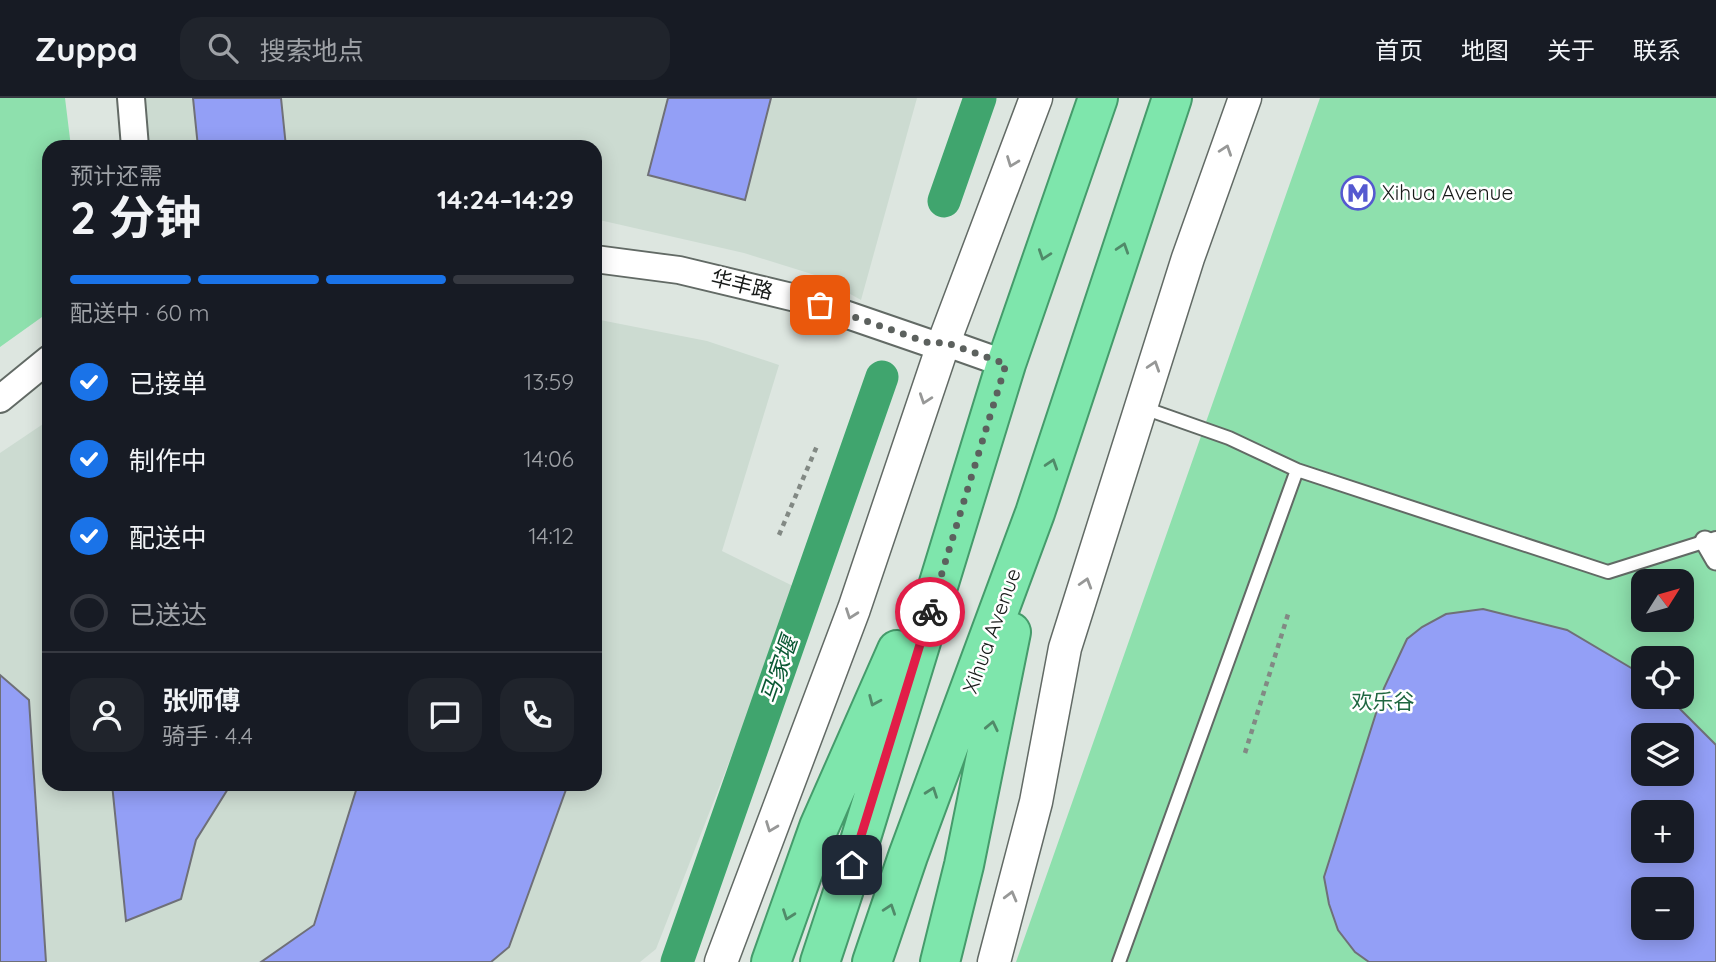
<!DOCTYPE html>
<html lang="zh">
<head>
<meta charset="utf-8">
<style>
	body { margin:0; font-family:Quicksand,"Noto Sans SC",sans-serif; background:#20242c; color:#f1f3f6; height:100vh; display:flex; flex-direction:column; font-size:26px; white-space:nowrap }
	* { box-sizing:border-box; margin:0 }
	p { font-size:23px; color:#9ea1a6 }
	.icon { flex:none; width:38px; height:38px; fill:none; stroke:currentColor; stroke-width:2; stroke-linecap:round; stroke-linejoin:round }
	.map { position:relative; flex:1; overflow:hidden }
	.side { position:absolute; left:42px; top:42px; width:560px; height:651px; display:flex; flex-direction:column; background:#171b24; border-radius:21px; box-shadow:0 4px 18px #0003 }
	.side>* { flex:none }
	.needle { width:46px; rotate:53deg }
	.fabs { position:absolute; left:1631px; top:471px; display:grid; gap:14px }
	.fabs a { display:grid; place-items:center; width:63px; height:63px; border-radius:14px; background:#171b24; box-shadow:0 4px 18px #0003; font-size:35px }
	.pin { position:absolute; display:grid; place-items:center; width:60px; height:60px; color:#fff; margin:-30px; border-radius:14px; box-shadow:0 4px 10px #0006 }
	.courier { position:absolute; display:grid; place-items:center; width:70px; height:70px; margin:-35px; border:5px solid #e11d48; border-radius:50%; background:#fff; color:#222; box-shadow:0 2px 9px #0007 }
	.summary em { font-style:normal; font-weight:700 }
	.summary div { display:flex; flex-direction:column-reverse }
	.summary { display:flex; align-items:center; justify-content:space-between; height:119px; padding:0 28px }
	h1 { font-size:46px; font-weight:700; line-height:52px }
	.bar { display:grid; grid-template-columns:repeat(4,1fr); gap:10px 7px; align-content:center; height:84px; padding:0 28px }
	.bar i { height:9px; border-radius:5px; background:#363941 }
	.bar .active { background:#1a73e8 }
	.bar p { grid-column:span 4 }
	.line { display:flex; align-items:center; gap:18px; padding:0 28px; border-top:2px solid #363941 }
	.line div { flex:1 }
	.round { display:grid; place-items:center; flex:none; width:74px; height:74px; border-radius:21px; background:#20242c }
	ol { padding:0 28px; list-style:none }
	li { display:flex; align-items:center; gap:21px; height:77px }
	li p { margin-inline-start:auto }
	li .icon { padding:7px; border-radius:50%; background:#1a73e8; color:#fff; stroke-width:4 }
	li:last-child { color:#9ea1a6 }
	li i { width:38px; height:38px; border:4px solid #363941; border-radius:50% }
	header { display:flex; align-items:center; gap:42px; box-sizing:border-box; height:98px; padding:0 35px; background:#171b24; border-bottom:2px solid #363941 }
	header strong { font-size:33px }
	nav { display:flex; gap:38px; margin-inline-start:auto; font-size:24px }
	.search { width:490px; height:63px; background:#20242c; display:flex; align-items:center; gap:18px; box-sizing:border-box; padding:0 24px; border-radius:21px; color:#9ea1a6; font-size:26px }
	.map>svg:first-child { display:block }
	.built { fill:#ccdbd1 }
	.green { fill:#8ee0ad; fill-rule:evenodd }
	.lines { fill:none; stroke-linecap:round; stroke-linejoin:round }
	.canal { stroke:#40a56e; stroke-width:33 }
	.building { fill:#939ff6; stroke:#6f7078; stroke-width:2; fill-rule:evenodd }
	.service-casing { stroke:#626a65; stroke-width:16 }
	.pedestrian-casing { stroke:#626a65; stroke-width:23 }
	.minor-casing { stroke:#626a65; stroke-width:30 }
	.tertiary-casing { stroke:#626a65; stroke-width:35 }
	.trunk-casing { stroke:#459b6b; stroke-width:42 }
	.path { stroke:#828984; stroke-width:4.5; stroke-dasharray:5 5; stroke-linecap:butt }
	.service { stroke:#fff; stroke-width:12 }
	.pedestrian { stroke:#fff; stroke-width:19 }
	.minor { stroke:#fff; stroke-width:26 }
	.tertiary { stroke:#fff; stroke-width:32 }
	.trunk { stroke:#7ee6ac; stroke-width:38 }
	.oneway { stroke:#979897 }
	.oneway2 { stroke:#508a69 }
	.done { stroke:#5c615e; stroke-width:7; stroke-dasharray:0 12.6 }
	.route { stroke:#e11d48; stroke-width:9 }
	.labels { text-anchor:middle; stroke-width:5; stroke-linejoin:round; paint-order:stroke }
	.poi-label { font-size:21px; fill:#171a18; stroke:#fff; text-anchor:start }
	.street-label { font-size:21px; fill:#171a18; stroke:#fff }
	.park-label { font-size:21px; fill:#1f6741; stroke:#fff }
	.water-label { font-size:23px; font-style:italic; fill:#0a5833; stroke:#fff }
</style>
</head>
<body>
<header>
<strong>Zuppa</strong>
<div class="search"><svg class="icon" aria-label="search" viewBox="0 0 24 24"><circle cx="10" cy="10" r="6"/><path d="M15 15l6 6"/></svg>搜索地点</div>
<nav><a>首页</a><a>地图</a><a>关于</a><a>联系</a></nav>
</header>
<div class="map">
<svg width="1716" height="864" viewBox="0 0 1716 864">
	<rect width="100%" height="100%" fill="#dde6e0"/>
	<path class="built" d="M144,0H917L861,202L818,178L744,155L595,121V49H146Z
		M595,221L707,243L779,267L722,453L797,490L656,851L640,864H0V355L49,322V686H595Z"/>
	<path class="green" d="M0,0H65L71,49H49V214L0,249Z
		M1320,0H1716V864H1016ZM1643,483H1682V522H1643ZM1643,560H1682V598H1643ZM1643,637H1682V676H1643ZM1643,714H1682V752H1643ZM1643,791H1682V830H1643Z"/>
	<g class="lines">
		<path class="canal" d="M944,103L980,0
			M677,864L882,279"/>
	</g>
	<path class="building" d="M193,0H281L286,49H198Z
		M668,0H771L745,102L648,77Z
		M1483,511L1567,532L1643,577V598H1667L1716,647V864H1369L1355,854L1338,832L1329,806L1324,779L1384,590L1407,541L1422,529L1446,516ZM1643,637H1682V676H1643ZM1643,714H1682V752H1643ZM1643,791H1682V830H1643Z
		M0,577L29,602L46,864H0Z
		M112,686H231L196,742L181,801L126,823Z
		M358,686H568L509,849L491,864H261L314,827Z"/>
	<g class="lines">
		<defs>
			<path id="service" d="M1141,309L1229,340L1297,372L1608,474L1716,440
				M1119,864L1297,372"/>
			<path id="pedestrian" d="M1705,443L1716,462"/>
			<path id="minor" d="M131,0L135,49
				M595,161L679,172L804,202L932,246L944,244L1006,266
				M0,301L49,261"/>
			<path id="tertiary" d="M721,864L854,511L944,244L1036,0
				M994,864L1036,704L1065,550L1188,160L1245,0"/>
			<path id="trunk" d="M771,864L819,729L897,552
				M820,864L860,743L1006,266L1098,0
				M872,864L908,758L1035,415L1172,0
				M940,864L964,767L1011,534"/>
		</defs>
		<use href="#service" class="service-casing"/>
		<use href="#pedestrian" class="pedestrian-casing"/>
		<use href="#minor" class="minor-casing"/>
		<use href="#tertiary" class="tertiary-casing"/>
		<use href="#trunk" class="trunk-casing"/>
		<path class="path" d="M779,437L817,348
			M1245,655L1289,513"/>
		<use href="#service" class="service"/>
		<use href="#pedestrian" class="pedestrian"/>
		<use href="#minor" class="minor"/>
		<use href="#tertiary" class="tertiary"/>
		<use href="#trunk" class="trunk"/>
	</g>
	<defs><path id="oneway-chevron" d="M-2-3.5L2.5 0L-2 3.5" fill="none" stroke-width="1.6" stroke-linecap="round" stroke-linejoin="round" transform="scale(1.75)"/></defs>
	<g class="oneway">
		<use href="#oneway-chevron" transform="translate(1226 52) rotate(-71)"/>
		<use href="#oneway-chevron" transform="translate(1012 64) rotate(111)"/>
		<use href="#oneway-chevron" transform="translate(1154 268) rotate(-72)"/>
		<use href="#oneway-chevron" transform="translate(925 301) rotate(109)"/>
		<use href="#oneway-chevron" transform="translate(1086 485) rotate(-73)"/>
		<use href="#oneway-chevron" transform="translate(851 516) rotate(110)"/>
		<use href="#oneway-chevron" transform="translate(771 729) rotate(111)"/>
		<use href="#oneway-chevron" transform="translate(1011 798) rotate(-75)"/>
	</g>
	<g class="oneway2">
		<use href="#oneway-chevron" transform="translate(1123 150) rotate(-72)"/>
		<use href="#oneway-chevron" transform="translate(1044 157) rotate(109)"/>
		<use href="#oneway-chevron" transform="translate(1052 366) rotate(-72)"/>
		<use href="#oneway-chevron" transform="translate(874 603) rotate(113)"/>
		<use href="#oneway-chevron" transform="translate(992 628) rotate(-78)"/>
		<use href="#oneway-chevron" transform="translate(932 694) rotate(-70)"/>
		<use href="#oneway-chevron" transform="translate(890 811) rotate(-71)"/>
		<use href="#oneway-chevron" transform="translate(788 817) rotate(110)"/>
	</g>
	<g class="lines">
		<path class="done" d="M820,207L932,246L944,244L1006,266L930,514"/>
		<path class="route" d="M852,767L930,514"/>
	</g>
	<defs>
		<symbol id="metro-ring" viewBox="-11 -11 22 22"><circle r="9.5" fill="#fff" stroke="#5559d0" stroke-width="1.5"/><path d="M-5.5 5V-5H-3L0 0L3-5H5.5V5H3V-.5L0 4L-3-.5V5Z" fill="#5559d0"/></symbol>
	</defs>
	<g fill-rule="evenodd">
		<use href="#metro-ring" x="1339" y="76" width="38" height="38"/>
	</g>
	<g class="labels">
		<g class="poi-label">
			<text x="1382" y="102">Xihua Avenue</text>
		</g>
		<g class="street-label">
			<text transform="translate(742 187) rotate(14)" y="7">华丰路</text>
			<text transform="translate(992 533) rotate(-70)" y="7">Xihua Avenue</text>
		</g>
		<g class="park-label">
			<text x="1383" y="611">欢乐谷</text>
		</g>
		<g class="water-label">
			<text transform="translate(779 572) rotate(-71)" y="8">马家堰</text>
		</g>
	</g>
</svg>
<div class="fabs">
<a><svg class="needle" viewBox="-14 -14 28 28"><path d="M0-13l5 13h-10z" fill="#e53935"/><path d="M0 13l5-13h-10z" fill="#9ea1a6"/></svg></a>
<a><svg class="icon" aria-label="locate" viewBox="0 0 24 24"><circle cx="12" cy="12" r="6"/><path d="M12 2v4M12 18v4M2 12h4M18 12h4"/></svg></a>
<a><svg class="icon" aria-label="layers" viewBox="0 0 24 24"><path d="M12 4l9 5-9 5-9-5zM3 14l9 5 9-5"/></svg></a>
<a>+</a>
<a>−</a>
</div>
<div class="pin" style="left:820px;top:207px;background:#ea580c"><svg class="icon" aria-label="bag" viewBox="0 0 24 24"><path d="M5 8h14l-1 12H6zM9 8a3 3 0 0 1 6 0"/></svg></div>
<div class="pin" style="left:852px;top:767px;background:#1f2937"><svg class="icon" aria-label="home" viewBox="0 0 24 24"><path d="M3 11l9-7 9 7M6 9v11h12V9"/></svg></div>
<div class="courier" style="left:930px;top:514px"><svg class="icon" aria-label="bike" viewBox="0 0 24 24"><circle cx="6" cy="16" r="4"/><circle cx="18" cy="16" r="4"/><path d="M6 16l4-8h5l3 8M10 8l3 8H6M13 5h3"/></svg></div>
<section class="side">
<div class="summary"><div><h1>2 分钟</h1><p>预计还需</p></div><em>14:24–14:29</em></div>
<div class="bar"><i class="active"></i><i class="active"></i><i class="active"></i><i></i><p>配送中 · 60 m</p></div>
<ol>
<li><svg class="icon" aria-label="check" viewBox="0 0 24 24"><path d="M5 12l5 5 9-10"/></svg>已接单<p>13:59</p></li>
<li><svg class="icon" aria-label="check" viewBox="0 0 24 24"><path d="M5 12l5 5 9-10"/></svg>制作中<p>14:06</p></li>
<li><svg class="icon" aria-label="check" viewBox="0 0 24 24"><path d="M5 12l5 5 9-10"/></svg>配送中<p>14:12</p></li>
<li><i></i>已送达</li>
</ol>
<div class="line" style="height:126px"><a class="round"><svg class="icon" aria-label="person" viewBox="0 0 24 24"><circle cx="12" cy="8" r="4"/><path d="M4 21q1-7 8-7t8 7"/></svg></a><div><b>张师傅</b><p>骑手 · 4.4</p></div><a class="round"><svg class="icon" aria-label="chat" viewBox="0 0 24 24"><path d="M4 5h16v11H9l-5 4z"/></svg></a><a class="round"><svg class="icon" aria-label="phone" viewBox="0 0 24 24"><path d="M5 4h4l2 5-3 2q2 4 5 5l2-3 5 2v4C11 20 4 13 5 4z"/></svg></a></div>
</section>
</div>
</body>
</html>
